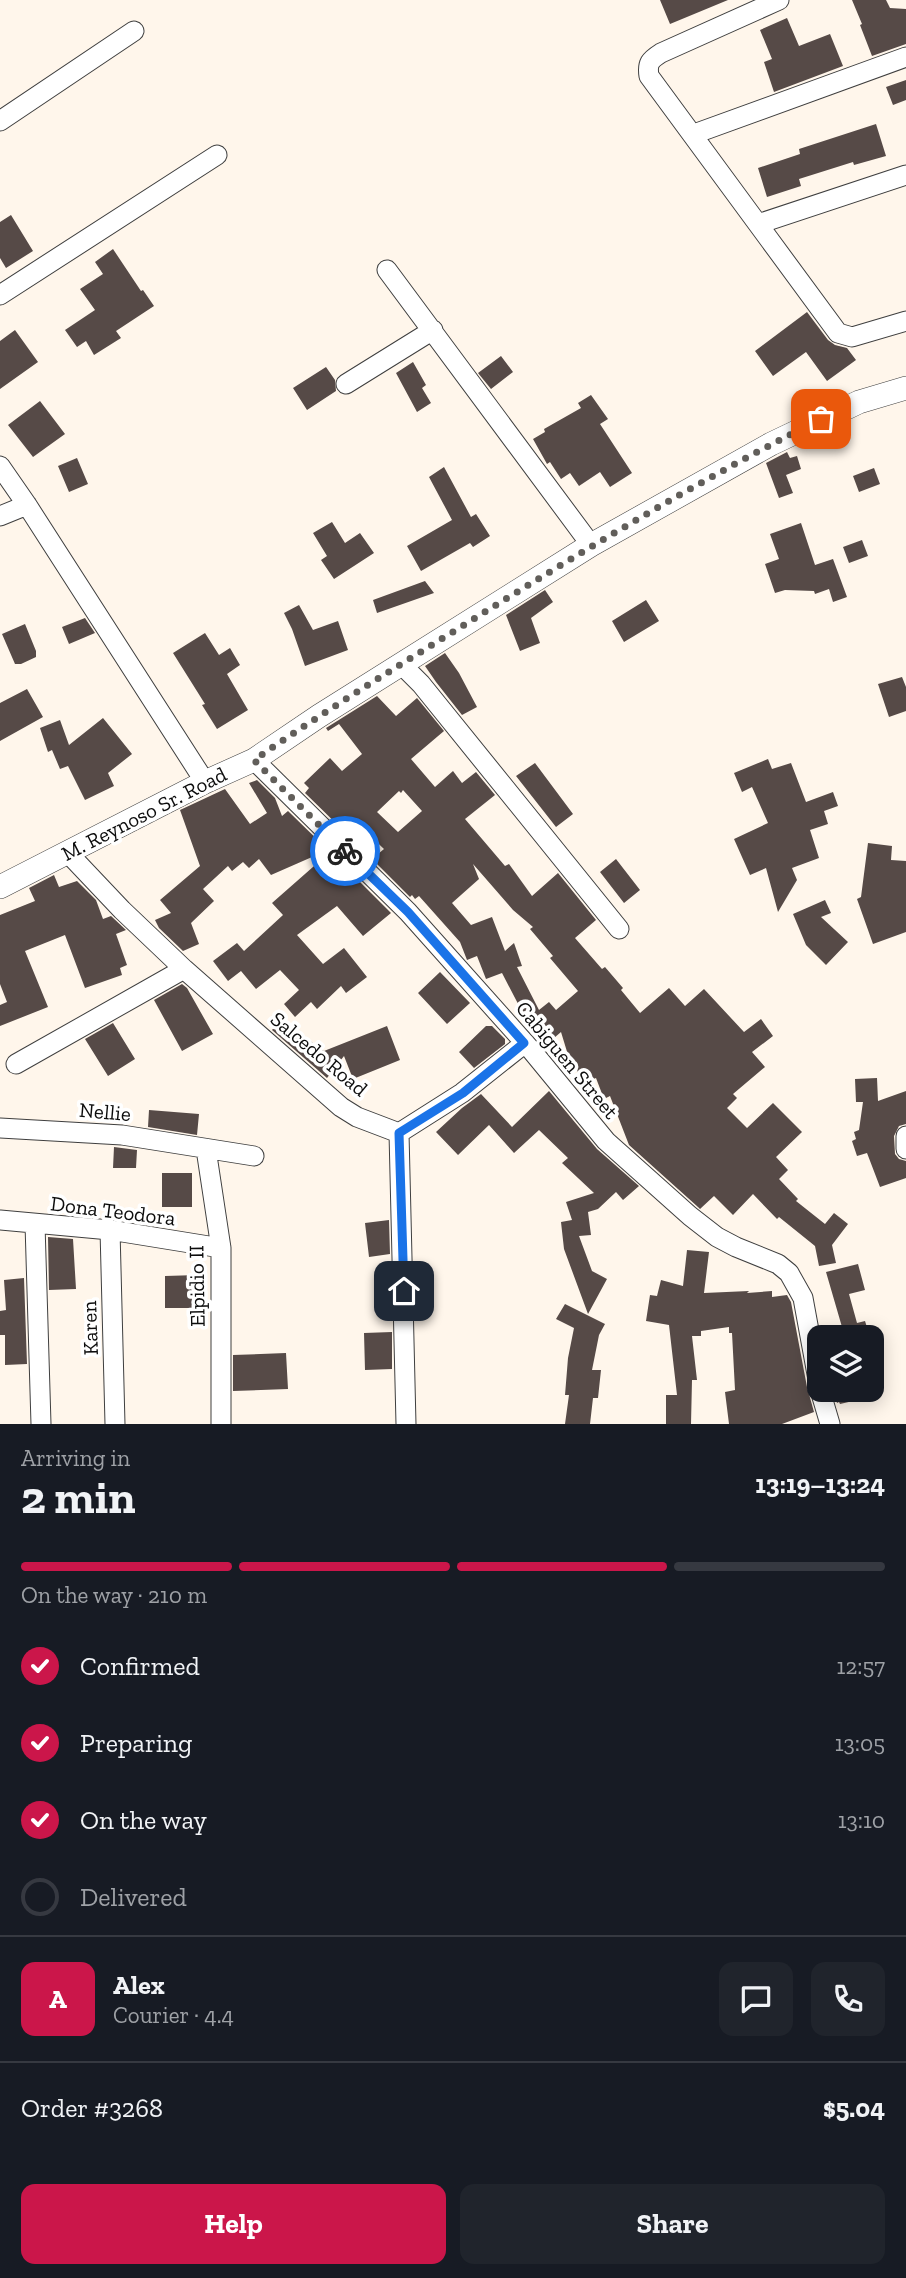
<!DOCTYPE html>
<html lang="en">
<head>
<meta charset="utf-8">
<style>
	body { margin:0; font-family:"Zilla Slab",serif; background:#20242c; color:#f1f3f6; height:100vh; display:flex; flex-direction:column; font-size:26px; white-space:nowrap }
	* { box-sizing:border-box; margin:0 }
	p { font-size:23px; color:#9ea1a6 }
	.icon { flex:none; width:38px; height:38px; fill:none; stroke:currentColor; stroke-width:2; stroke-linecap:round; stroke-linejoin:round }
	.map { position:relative; height:1424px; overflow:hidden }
	.sheet { display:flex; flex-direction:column; background:#171b24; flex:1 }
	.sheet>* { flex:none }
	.buttons { position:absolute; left:807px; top:1325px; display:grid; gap:14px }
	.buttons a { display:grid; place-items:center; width:77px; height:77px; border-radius:14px; background:#171b24; box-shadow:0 4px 18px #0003; font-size:35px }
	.pin { position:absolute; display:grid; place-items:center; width:60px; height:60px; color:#fff; margin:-30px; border-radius:14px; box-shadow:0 4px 10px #0006 }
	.courier { position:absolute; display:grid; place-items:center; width:70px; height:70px; margin:-35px; border:5px solid #1a73e8; border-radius:50%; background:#fff; color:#222; box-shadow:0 2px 9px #0007 }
	.overview em { font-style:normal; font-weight:800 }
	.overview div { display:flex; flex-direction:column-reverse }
	.overview { display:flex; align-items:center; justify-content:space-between; height:119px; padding:0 21px }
	h1 { font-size:46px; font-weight:800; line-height:52px }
	.bar { display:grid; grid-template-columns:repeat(4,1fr); gap:10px 7px; align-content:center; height:84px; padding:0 21px }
	.bar i { height:9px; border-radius:5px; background:#363941 }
	.bar .on { background:#cb164a }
	.bar p { grid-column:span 4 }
	.line { display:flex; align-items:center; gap:18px; padding:0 21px; border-top:2px solid #363941 }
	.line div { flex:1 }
	.round { display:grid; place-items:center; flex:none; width:74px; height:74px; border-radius:14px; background:#20242c }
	ol { padding:0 21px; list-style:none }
	li { display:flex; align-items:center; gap:21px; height:77px }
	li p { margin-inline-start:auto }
	li .icon { padding:7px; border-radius:50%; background:#cb164a; color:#fff; stroke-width:4 }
	li:last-child { color:#9ea1a6 }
	li i { width:38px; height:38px; border:4px solid #363941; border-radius:50% }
	.action { display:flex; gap:14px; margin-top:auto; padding:14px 21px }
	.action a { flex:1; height:80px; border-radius:14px; background:#cb164a; color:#fff; font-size:28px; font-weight:800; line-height:80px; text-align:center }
	.action a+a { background:#20242c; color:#f1f3f6 }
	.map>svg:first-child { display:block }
	.building { fill:#564a47; fill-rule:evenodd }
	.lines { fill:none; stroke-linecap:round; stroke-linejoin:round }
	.minor-casing { stroke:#3f3f3f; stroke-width:21 }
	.tertiary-casing { stroke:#3f3f3f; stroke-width:24 }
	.minor { stroke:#fff; stroke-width:19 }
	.tertiary { stroke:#fff; stroke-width:23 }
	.done { stroke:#615e5a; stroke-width:7; stroke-dasharray:0 12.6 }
	.route { stroke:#1a73e8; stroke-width:9 }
	.labels { text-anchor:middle; stroke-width:7; stroke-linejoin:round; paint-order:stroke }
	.street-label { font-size:21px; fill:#0c0c0c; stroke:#fff }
</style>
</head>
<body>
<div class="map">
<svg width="906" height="1424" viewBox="0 0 906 1424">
	<rect width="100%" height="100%" fill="#fff6eb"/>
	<path class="building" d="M660,0H728L670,24Z
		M852,0H886L890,8L906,9V44L872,56L860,25L862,24Z
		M787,18L799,46L830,34L843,66L774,92L764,62L772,59L760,30Z
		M906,80V100L893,105L886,87Z
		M876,124L886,156L854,165L853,162L799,179L801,186L767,197L758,168L800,154L799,149Z
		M11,215L33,251L6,268L0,258V222Z
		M113,249L141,291L143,290L154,306L116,331L121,338L94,355L86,341L77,347L65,330L95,310L80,289L103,274L95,262Z
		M807,312L828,340L835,345L847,348L856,360L827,381L806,352L773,376L755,351Z
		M15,330L38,362L0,389V341Z
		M501,356L513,372L491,389L478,373Z
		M413,362L426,385L422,388L431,403L417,412L396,373Z
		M326,367L335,380L336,391L307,410L293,388Z
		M591,395L608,419L600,424L632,473L610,487L600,472L579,486L570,473L561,479L550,462L547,464L533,439L545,432L544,429L581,408L578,403Z
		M40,401L65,434L33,457L8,425Z
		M787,452L790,458L797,456L801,469L786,475L793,493L779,498L766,463Z
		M77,458L88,484L69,492L58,466Z
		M444,467L471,517L476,514L490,536L473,547L470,543L421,571L407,546L452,520L429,477Z
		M874,468L880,484L859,492L853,476Z
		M332,522L345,543L360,533L374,553L334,579L321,560L327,556L313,533Z
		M801,523L815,565L833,559L847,597L833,602L829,589L815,594L814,591L785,590L775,593L765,564L779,559L770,534Z
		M862,540L868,556L849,563L843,547Z
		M425,581L434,593L377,613L373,600Z
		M545,590L553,602L531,618L540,643L520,651L506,615Z
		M646,600L659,621L624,642L612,621Z
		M299,605L313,630L338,621L348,650L305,666L292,629L284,613Z
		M85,618L95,633L69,644L62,627Z
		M25,624L36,651V657L21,664H15L2,634Z
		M205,633L219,655L230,648L240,665L227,674L248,710L217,729L202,705L205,704L173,653Z
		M445,653L459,673L477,707L462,715L436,682L425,666Z
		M902,677L906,687V711L889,717L878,684Z
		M27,689L43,717L0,741V703Z
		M377,696L396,716L417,698L444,731L411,759L435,787L453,771L462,783L476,772L495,795L465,819L505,866L509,864L532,896L558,873L596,920L575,938L602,969L605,967L623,988L621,990L640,1013L669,988L685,1006L704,989L744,1032L761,1019L773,1036L752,1052L765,1067L733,1094L737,1098L727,1108L747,1128L773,1103L802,1132L776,1157L788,1170L779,1179L798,1199L796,1201L825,1224L834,1213L848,1224L832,1245L836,1263L819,1266L815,1246L779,1217L777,1219L753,1194L733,1215L714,1196L700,1209L698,1207L629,1145L610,1096L604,1099L596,1078L582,1084L576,1067L572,1068L561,1032L554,1038L556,1043L552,1046L530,1021L528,1023L502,973L486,979L477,956L467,960L460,942L419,896L415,899L412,895L410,897L372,859L384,849L362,828L351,838L305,793L309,788L304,783L330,758L342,771L362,754L339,724L328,731L326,728ZM403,790L422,811L398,832L377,812L399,791L401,793ZM473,864L513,910L533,927L530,929L553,956L550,958L578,991L556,1010L549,1002L539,1010L517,967L522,966L514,943L505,951L492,917L471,925L452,903L479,879Z
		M103,718L132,754L108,773L114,786L85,800L68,766L60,769L52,750L48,752L40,728L60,720L69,745Z
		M768,759L772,769L791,763L806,802L833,792L838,806L824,811L828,824L810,830L819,858L792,868L797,880L778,912L766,868L750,875L734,839L768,823L752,787L742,792L734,773Z
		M535,763L573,814L556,827L516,776Z
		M257,780L275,798L282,816L288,811L328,850L271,875L259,859L249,868L243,862L232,871L228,866L203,889L214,901L191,923L199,944L183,951L159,928L155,920L171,913L160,900L200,866L180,810L225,789L250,824L267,813L249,783Z
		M868,843L892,846L891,860L906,861V932L873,944L857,899L861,897Z
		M330,852L391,913L363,936L337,906L297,935L323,964L344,948L367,977L346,993L341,986L317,1009L311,1002L295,1017L284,1004L299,990L280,970L256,989L241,971L228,981L213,961L237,943L244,951L283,915L272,903Z
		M616,859L640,890L624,903L600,872Z
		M54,875L59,887L77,881L96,900L103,919L111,916L126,930L116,934L127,965L120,968L122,975L85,988L65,935L25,951L48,1007L0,1026V1005L7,1002L0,984V915L35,901L29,888Z
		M825,900L831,913L821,917L848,942L826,965L806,945L793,914Z
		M440,972L470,1003L447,1024L418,993Z
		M182,984L187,988L213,1034L182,1051L154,1000Z
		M281,1019L324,1051L387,1026L400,1060L353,1079L344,1056L327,1078L272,1030Z
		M113,1023L135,1059L108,1076L85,1039Z
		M486,1026H492L505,1039V1044L474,1068L459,1052Z
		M877,1078L878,1101L906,1091V1124L899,1126L894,1136L895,1154L899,1159L906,1161V1178L880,1187L867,1153L857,1156L852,1141L856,1139L854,1132L859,1130L863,1102H856L855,1079Z
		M549,1091L597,1149L639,1186L623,1200L616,1192L598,1209L588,1212L591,1235L579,1236L592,1271L607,1279L588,1314L564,1249L561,1222L572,1220L566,1202L594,1193L562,1163L568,1158L539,1130L514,1153L489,1125L458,1155L436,1132L462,1108L481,1094L512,1127Z
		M149,1110L199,1114L197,1135L148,1127Z
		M114,1147L137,1150L136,1168H113Z
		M162,1173H192V1207H162Z
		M389,1220L390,1254L369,1257L365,1223Z
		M48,1237L73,1239L76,1289L49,1290Z
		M687,1250L709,1252L704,1293L749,1291L747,1293L772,1291V1297L787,1295L791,1302L807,1387L814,1412L782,1424H729L725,1392L735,1390L732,1333H729V1327L701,1331V1336H692L697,1380H692L691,1424H666V1395H677L669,1325L646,1321L650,1295L657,1296L661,1280L683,1286Z
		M858,1264L865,1290L849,1294L857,1323L865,1321L870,1337H824L823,1332L842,1327L826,1272Z
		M198,1275V1308H165V1276Z
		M24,1278L27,1364L5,1365V1335H0V1311L6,1310L4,1280Z
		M565,1304L605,1324L599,1335L592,1370H601L598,1398H593L590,1424H565L569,1395H565L568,1358L574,1328L556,1319Z
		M392,1332V1369L365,1370L364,1333Z
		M286,1353L288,1389L233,1391V1355Z
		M833,1390H878L879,1395L840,1404L839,1402L837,1403Z"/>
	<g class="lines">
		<defs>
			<path id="minor" d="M779,0L661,53C650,60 647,63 649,76L838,333L852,337L906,321
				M0,121L134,31
				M694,134L906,57
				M758,224L906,175
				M387,270L591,545
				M0,295L217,155
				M346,384L433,330
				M0,466L27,505L205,782
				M0,516L27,505
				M401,664L421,684L619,929
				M254,760L408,912L532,1051L606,1141L690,1216L717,1237L736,1247L778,1264L789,1273L803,1298L819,1385
				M68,853L122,910L184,969L341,1107L357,1117L399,1133L406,1424
				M16,1064L184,969
				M0,1128L122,1135L254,1156
				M399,1133L462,1093L525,1043
				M906,1136V1149
				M206,1149L221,1248V1424
				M0,1220L110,1230L221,1248
				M35,1224L41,1424
				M110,1230L115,1424
				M820,1390L830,1424"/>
			<path id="tertiary" d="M0,887L205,782L254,760L319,716L591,545L771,444L859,402L906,388"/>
		</defs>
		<use href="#minor" class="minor-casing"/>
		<use href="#tertiary" class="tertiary-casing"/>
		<use href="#minor" class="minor"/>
		<use href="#tertiary" class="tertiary"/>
	</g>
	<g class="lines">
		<path class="done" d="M345,851L254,760C325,711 398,666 472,620C586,549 701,479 821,419"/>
		<path class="route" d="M345,851L408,912L524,1043L463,1093L399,1133L404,1291"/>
	</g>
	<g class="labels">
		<g class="street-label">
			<text transform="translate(144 814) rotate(-27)" y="7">M. Reynoso Sr. Road</text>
			<text transform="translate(319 1054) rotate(40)" y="7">Salcedo Road</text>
			<text transform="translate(567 1060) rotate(50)" y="7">Cabiguen Street</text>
			<text transform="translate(105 1112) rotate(5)" y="7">Nellie</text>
			<text transform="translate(113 1211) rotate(7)" y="7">Dona Teodora</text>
			<text transform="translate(197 1286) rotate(-91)" y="7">Elpidio II</text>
			<text transform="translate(90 1328) rotate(-92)" y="7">Karen</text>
		</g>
	</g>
</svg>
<div class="buttons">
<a><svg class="icon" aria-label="layers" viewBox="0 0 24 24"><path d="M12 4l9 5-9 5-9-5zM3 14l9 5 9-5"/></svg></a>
</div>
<div class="pin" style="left:821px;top:419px;background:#ea580c"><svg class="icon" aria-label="bag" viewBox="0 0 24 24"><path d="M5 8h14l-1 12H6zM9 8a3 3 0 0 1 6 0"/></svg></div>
<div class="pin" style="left:404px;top:1291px;background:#1f2937"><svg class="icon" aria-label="home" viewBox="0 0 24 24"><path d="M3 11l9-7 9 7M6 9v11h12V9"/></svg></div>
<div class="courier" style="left:345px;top:851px"><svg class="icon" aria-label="bike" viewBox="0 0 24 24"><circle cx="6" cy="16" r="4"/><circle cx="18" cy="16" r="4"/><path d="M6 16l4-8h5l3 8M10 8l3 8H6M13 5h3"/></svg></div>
</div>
<section class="sheet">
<div class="overview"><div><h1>2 min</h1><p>Arriving in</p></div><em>13:19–13:24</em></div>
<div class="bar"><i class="on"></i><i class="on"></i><i class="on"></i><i></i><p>On the way · 210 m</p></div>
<ol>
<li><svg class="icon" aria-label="check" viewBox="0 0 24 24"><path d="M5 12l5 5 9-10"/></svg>Confirmed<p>12:57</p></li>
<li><svg class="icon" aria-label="check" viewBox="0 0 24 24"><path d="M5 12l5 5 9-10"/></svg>Preparing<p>13:05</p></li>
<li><svg class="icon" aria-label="check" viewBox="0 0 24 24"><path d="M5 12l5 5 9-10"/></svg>On the way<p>13:10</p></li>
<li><i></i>Delivered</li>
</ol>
<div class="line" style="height:126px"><b class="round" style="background:#cb164a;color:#fff">A</b><div><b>Alex</b><p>Courier · 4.4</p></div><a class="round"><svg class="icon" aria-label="chat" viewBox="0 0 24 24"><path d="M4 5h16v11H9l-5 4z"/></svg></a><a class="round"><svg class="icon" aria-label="phone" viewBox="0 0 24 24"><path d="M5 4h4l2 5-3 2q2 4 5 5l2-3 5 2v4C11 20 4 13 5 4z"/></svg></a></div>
<div class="line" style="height:91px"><div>Order #3268</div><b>$5.04</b></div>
<div class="action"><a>Help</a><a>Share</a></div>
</section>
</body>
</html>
